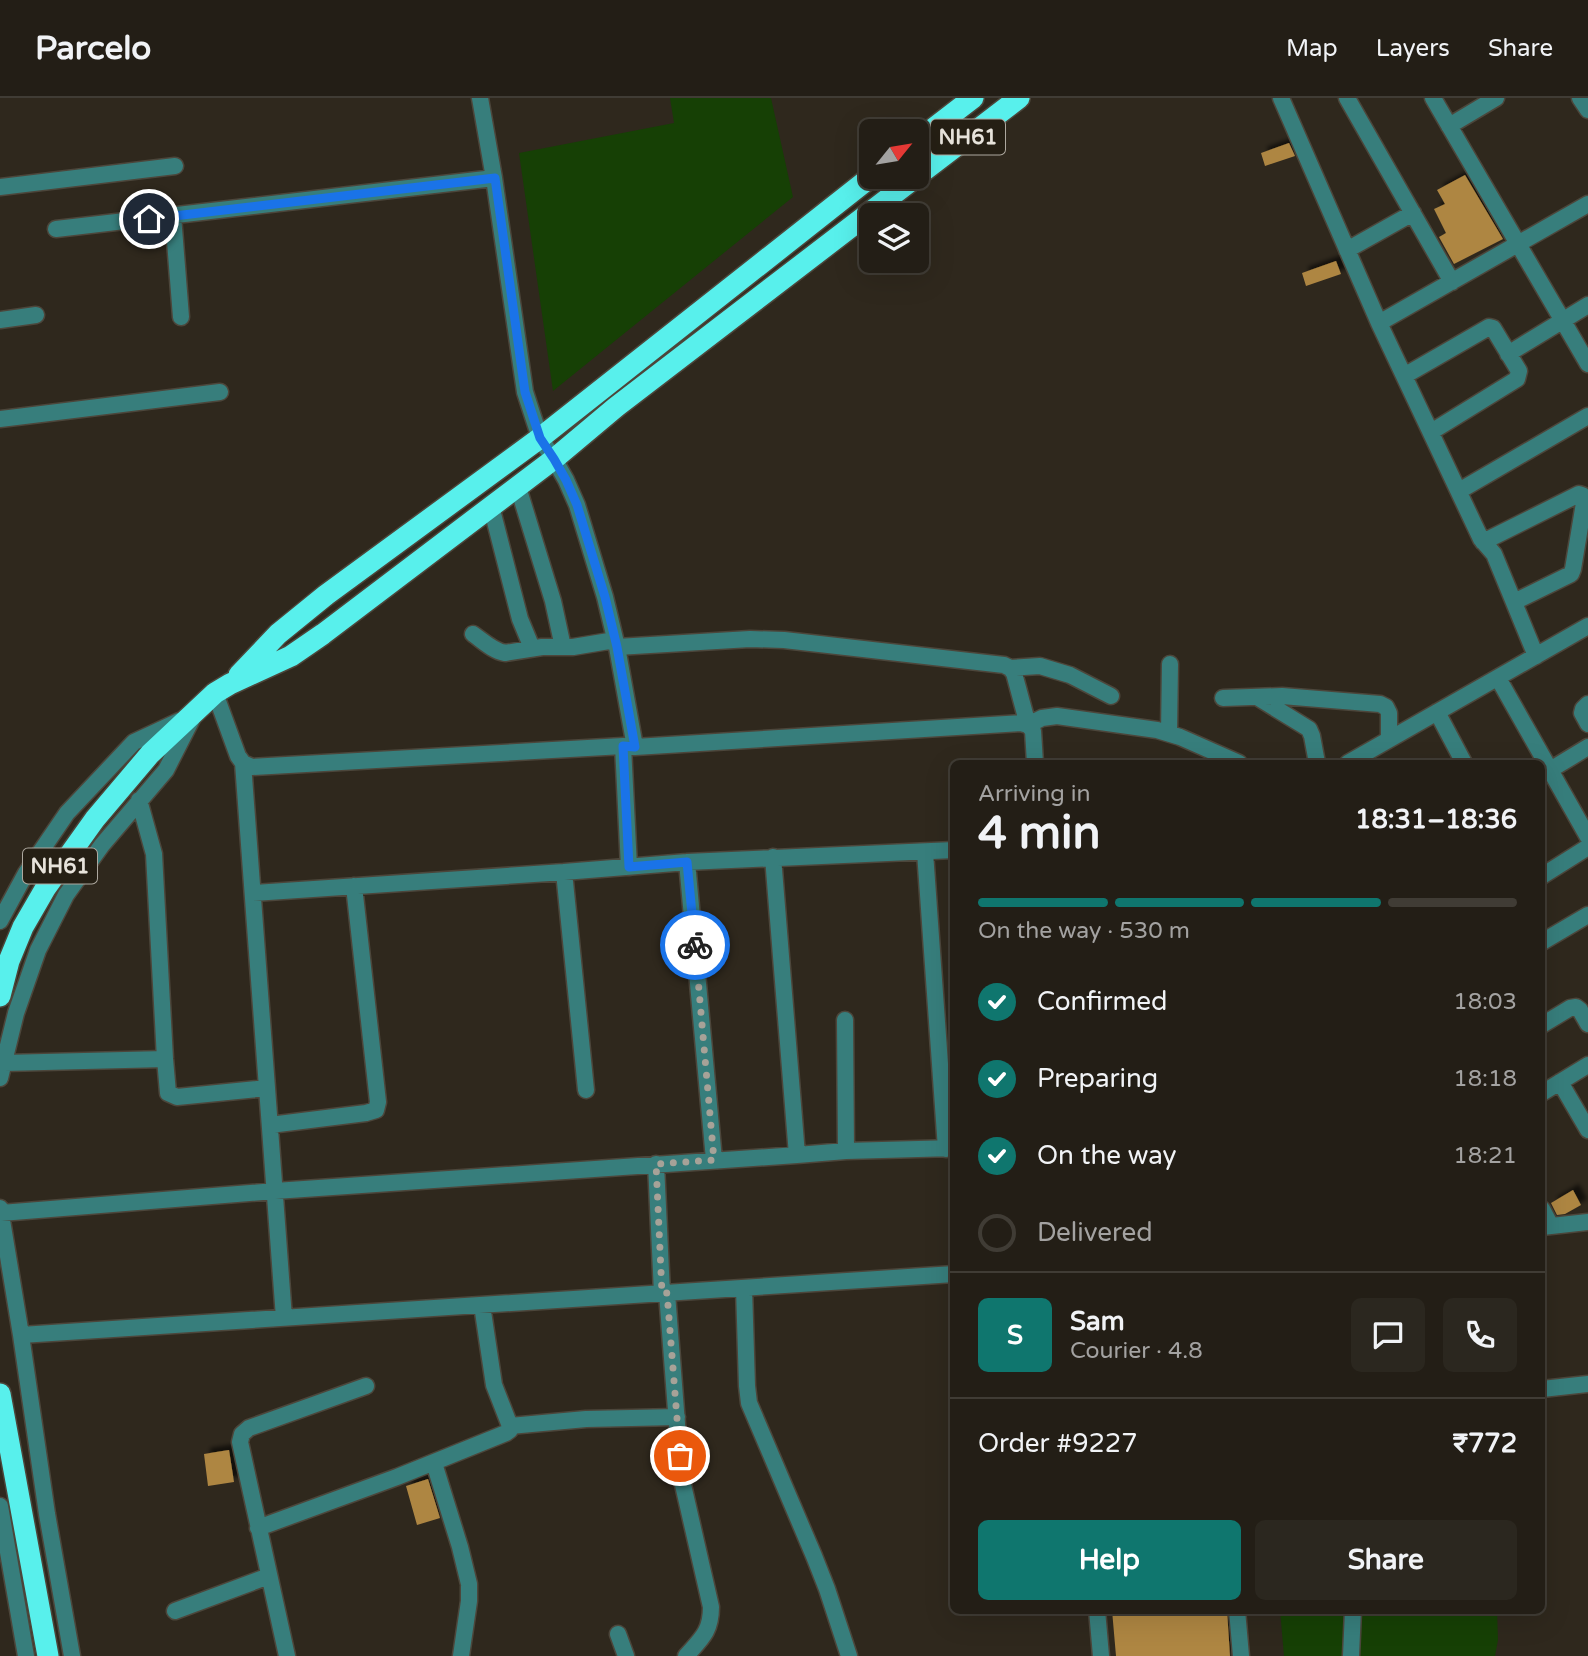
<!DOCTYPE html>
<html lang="en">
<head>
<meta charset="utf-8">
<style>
	body { margin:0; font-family:"Varela Round",sans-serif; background:#2b271f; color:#f1f3f6; height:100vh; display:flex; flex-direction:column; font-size:26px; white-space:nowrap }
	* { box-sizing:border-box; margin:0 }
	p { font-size:23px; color:#a3a2a1 }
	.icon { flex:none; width:38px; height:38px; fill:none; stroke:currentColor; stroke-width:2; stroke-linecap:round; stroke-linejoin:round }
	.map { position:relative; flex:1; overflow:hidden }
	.sheet { position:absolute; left:950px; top:662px; width:595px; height:854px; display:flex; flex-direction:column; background:#231e16; border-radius:10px; box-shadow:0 7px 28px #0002,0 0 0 2px #403c35 }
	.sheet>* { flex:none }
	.needle { width:46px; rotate:60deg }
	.buttons { position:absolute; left:859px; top:21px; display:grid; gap:14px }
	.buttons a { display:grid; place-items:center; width:70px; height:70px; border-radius:10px; background:#231e16; box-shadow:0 7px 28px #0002,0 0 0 2px #403c35; font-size:35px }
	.pin { position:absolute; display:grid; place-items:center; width:60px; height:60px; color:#fff; margin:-30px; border:4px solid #fff; border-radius:50%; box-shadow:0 2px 7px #0007 }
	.courier { position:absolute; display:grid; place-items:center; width:70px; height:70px; margin:-35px; border:5px solid #1a73e8; border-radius:50%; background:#fff; color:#222; box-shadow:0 2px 9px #0007 }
	.summary em { font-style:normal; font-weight:800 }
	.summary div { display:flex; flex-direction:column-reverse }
	.summary { display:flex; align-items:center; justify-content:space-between; height:119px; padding:0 28px }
	h1 { font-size:46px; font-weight:800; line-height:52px }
	.bar { display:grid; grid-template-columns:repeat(4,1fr); gap:10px 7px; align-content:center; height:84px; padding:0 28px }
	.bar i { height:9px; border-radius:5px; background:#403c35 }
	.bar .current { background:#0f766e }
	.bar p { grid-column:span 4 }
	.line { display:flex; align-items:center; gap:18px; padding:0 28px; border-top:2px solid #403c35 }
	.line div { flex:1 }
	.round { display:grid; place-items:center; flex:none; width:74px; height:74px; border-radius:10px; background:#2b271f }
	ol { padding:0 28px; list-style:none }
	li { display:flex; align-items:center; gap:21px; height:77px }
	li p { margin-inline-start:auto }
	li .icon { padding:7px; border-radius:50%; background:#0f766e; color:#fff; stroke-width:4 }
	li:last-child { color:#a3a2a1 }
	li i { width:38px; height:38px; border:4px solid #403c35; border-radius:50% }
	.primary-button { display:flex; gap:14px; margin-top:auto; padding:14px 28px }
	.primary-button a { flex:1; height:80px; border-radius:10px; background:#0f766e; color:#fff; font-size:28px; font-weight:800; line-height:80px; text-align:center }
	.primary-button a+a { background:#2b271f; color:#f1f3f6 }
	header { display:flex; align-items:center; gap:42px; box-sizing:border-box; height:98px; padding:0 35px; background:#231e16; border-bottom:2px solid #403c35 }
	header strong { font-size:33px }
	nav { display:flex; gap:38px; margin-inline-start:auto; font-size:24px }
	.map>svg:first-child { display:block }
	.green { fill:#164005 }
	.building { fill:#ae8643; filter:url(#shadow) }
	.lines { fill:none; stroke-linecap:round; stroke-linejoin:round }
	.minor-casing { stroke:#4c463b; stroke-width:19 }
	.highway-casing { stroke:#4c463b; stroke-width:24 }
	.minor { stroke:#377e7c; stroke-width:16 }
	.highway { stroke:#58f0ec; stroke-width:21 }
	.done { stroke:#a7a298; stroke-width:7; stroke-dasharray:0 12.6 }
	.route { stroke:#1a73e8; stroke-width:9 }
	.labels { text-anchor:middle; stroke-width:7; stroke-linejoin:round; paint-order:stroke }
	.shield { fill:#251f14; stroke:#ada89f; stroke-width:2 }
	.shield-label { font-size:21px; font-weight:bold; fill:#e7e3db }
</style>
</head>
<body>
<header>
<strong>Parcelo</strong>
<nav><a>Map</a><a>Layers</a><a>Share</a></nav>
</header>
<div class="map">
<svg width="1588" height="1558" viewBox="0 0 1588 1558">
	<defs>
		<filter id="shadow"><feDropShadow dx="6" dy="-6" stdDeviation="2" flood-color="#0009"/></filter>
	</defs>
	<rect width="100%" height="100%" fill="#2f281d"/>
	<path class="green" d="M670,0H771L793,99L553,293L519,55L674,25Z
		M1280,1512H1497L1498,1542L1495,1558H1284Z"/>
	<path class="building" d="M1289,45L1295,58L1265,68L1261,55Z
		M1465,77L1503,141L1454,166L1439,139L1446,135L1434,111L1445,106L1437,92Z
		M1336,163L1341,176L1306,188L1302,175Z
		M1573,1092L1581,1107L1565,1116L1557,1117L1551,1105Z
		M229,1352L234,1384L208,1388L204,1356Z
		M428,1381L440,1420L417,1427L406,1388Z
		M1112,1512H1227L1230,1558H1116Z"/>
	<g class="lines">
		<defs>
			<path id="minor" d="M480,0L494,80L525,294L540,340L554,361L566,382L577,407L605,499L617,549L635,649
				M1281,0L1379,225L1481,441L1494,456L1536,558
				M1347,0L1452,184
				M1433,0L1588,266
				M1580,0L1588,12
				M1449,28L1496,0
				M0,89L175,68
				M173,118L181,219
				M56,131L494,80
				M1347,152L1413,115
				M0,222L36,217
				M1379,225L1588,106
				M1508,256L1588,207
				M1404,278L1489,229L1493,230L1519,273L1517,281L1431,334
				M0,321L220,294
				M518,389L553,503L563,549
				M1459,393L1588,318
				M491,408L520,521L532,550
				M1483,444L1579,396L1582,397L1585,399L1573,471L1571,476L1514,504
				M473,536C483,543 493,553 505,555L542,549H573L615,542
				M617,549L750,541L784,542L1004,567L1010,570L1014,575L1028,627L1042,620L1057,618L1157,632L1180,639L1239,665
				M1010,570L1040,568L1070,577L1111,598
				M1498,580L1588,739
				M215,595L238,658L243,665L252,669L623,648L635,649L1021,625L1028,627L1033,633L1035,665
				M1257,599L1309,631L1312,638L1317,665
				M1223,600L1282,598L1380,606L1386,609L1389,615V641
				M1588,606L1583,611L1582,615L1588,626
				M1437,614L1464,665
				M1169,635L1170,566
				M623,648L629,769
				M243,665L284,1220
				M1348,665L1588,528
				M1550,672L1588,649
				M139,702L154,756L165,961L168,995L177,999L267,990
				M925,754L946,1051
				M773,759L797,1057
				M687,764L714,1062
				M564,774L586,992
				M1542,778L1588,749
				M253,795L564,774L687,764L954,752
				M0,823L26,775L67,715L134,644L179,623
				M1542,844L1588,817
				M845,922L846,1053
				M1542,927L1570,910L1576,909L1580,912L1588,926
				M4,965L165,961
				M0,980L16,915L38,852L66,797L102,747L166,672L192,621
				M1560,984L1588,1032
				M1542,995L1588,967
				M270,1027L366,1015L376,1012L378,1004L354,788
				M656,1066L662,1195
				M0,1110L21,1237L47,1416L72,1558
				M1542,1111L1551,1128
				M1,1115L275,1093L797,1057L846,1053L954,1050
				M1542,1129L1588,1124
				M744,1190L747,1288L749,1305L814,1458L827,1491L849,1558
				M667,1195L681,1378L711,1509C711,1534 701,1541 686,1558
				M21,1237L954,1176
				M1542,1291L1588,1286
				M510,1328L586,1321L677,1319
				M434,1365L460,1449L469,1486V1503L461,1558
				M0,1408L26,1558
				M258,1430L397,1379L506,1335L510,1332V1328L494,1287L482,1207
				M1097,1512L1101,1558
				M1237,1512L1241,1558
				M175,1513L269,1478
				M618,1536L626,1558
				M287,1558L240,1344L242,1336L249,1330L366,1288
				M1351,1558L1353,1512"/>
			<path id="highway" d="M917,43L973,0
				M917,78L1019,0
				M239,577L278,536L326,497L540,340L872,78
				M0,898L9,863L23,829L45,791L95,721L150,656L215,595L230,586L291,558L323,536L554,361L616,309L916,79
				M0,1296L48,1558"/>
		</defs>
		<use href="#minor" class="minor-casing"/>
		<use href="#highway" class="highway-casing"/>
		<use href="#minor" class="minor"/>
		<use href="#highway" class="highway"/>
	</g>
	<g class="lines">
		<path class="done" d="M680,1358L667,1195H662L656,1066L714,1062L695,847"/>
		<path class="route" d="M149,121L495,80L525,294L540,340L554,361L566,382L577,407L605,499L617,549L635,649L623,648L629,769L687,764L695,847"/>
	</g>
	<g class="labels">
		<g class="shield">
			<rect x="931" y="21.5" width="74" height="35" rx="5"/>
			<rect x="23" y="750.5" width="74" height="35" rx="5"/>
		</g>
		<g class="shield-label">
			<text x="968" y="46">NH61</text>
			<text x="60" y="775">NH61</text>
		</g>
	</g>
</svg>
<div class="buttons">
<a><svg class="needle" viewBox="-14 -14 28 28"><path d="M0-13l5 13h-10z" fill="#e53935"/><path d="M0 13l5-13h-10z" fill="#a3a2a1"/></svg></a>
<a><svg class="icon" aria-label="layers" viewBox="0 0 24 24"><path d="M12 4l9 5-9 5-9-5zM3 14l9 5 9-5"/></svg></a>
</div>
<div class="pin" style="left:680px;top:1358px;background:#ea580c"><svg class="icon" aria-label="bag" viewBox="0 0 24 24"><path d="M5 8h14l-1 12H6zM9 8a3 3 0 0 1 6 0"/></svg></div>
<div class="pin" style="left:149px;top:121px;background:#1f2937"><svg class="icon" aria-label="home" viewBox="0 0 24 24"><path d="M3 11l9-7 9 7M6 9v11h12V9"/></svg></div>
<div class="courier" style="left:695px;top:847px"><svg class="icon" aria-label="bike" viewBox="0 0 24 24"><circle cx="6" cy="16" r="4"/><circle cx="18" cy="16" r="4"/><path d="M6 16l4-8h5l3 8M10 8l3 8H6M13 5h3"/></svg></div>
<section class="sheet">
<div class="summary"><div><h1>4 min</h1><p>Arriving in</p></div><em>18:31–18:36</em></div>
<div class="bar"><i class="current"></i><i class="current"></i><i class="current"></i><i></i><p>On the way · 530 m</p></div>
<ol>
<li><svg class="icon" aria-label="check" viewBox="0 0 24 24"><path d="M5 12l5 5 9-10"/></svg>Confirmed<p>18:03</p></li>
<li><svg class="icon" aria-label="check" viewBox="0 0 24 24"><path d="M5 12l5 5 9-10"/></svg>Preparing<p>18:18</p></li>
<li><svg class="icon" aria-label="check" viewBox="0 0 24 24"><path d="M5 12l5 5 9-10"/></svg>On the way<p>18:21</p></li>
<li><i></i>Delivered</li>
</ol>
<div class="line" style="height:126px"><b class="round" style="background:#0f766e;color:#fff">S</b><div><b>Sam</b><p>Courier · 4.8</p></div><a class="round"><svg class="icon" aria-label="chat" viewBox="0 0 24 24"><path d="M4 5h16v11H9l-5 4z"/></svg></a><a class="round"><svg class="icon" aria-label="phone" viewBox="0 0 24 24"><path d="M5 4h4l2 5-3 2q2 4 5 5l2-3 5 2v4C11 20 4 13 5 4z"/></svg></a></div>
<div class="line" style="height:91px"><div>Order #9227</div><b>₹772</b></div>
<div class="primary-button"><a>Help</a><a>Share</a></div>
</section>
</div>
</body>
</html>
